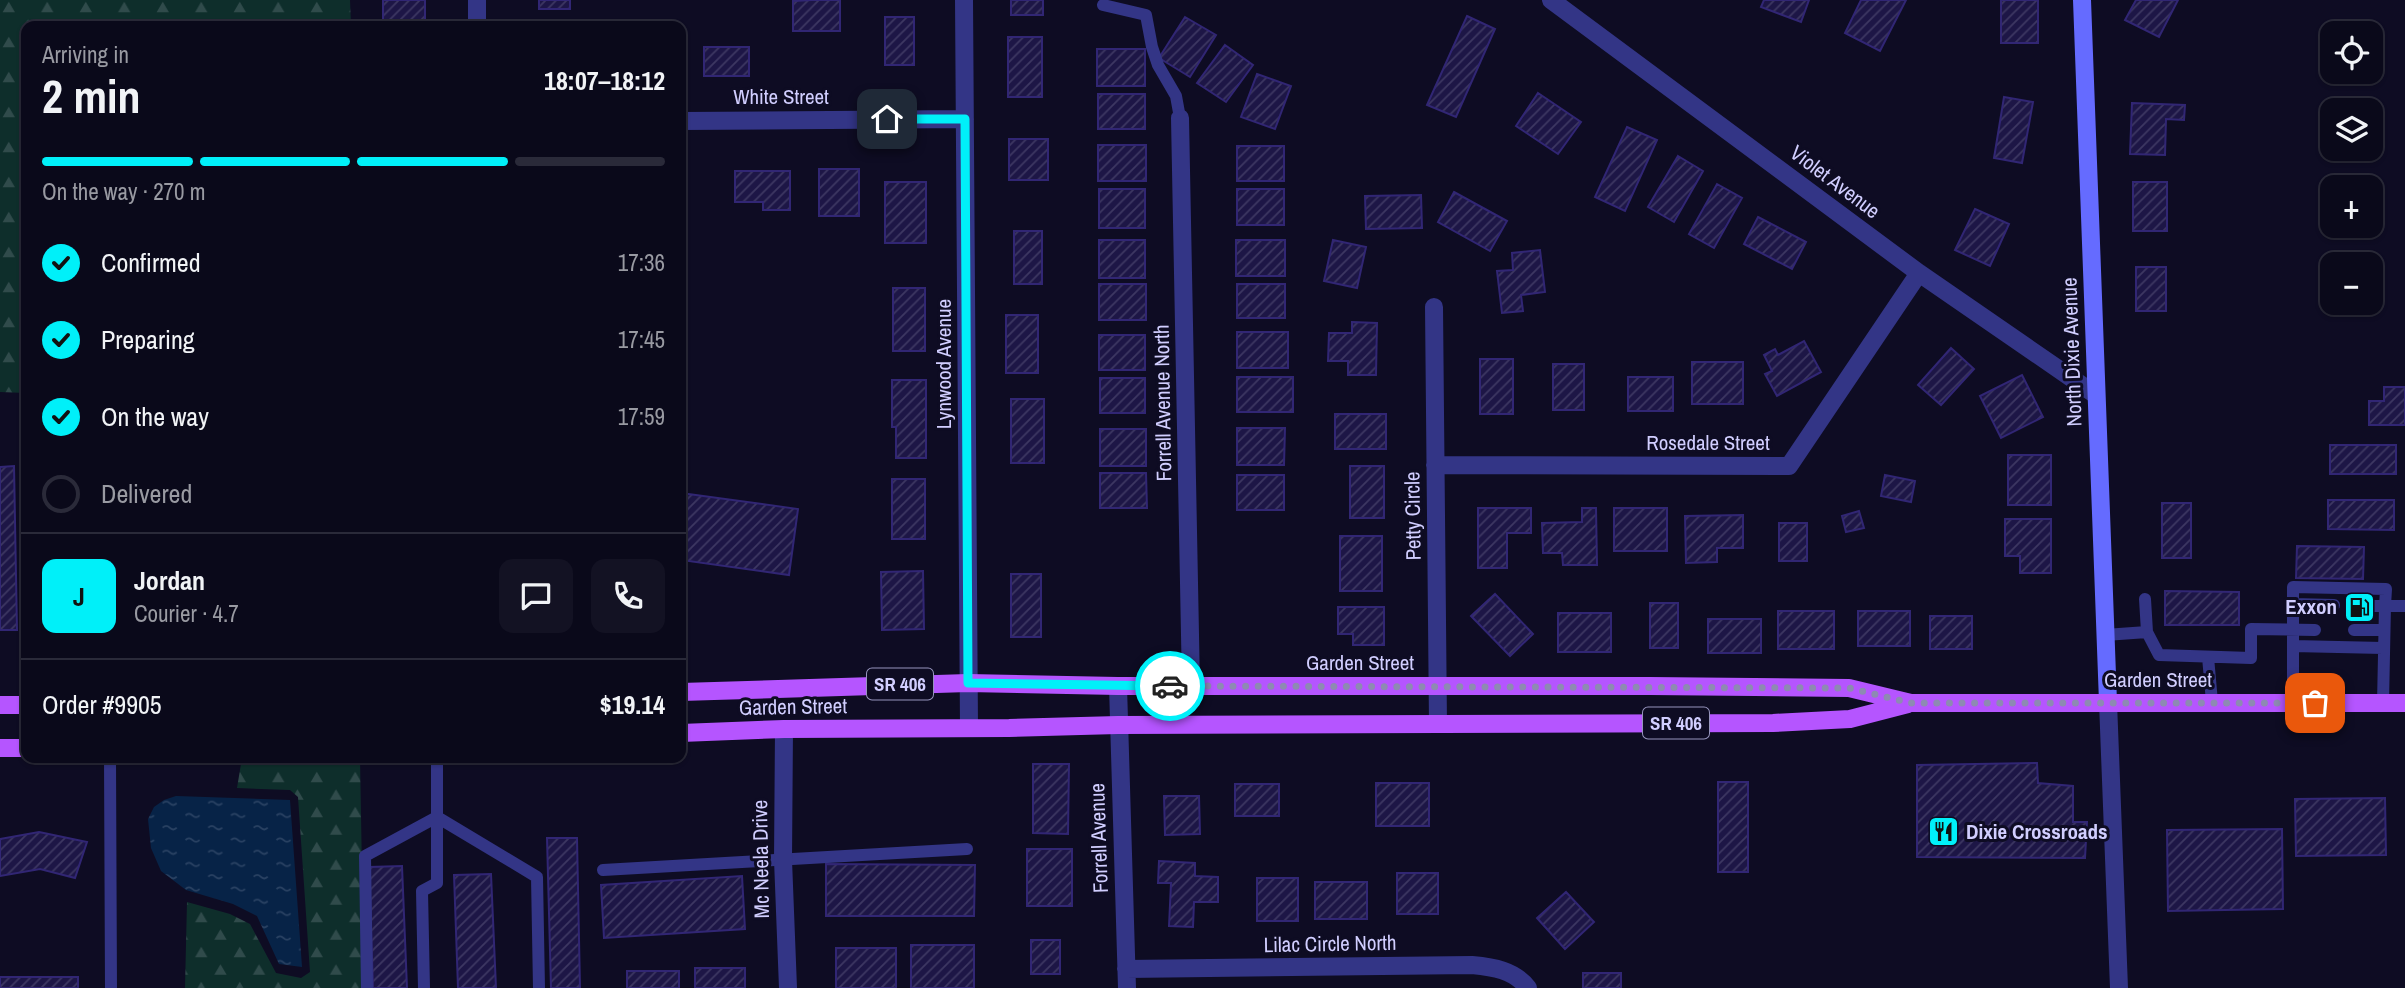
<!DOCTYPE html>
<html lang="en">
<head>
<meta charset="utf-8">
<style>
	body { margin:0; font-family:"Archivo Narrow",sans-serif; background:#131223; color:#f1f3f6; height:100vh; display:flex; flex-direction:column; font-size:26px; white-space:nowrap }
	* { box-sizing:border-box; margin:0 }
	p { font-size:23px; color:#999aa2 }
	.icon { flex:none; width:38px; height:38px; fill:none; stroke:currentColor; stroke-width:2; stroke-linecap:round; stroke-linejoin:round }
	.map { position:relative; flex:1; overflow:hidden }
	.sheet { position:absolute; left:21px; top:21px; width:665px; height:742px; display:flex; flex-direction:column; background:#0a091a; border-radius:14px; box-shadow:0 2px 5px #0004,0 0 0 2px #2a2a39 }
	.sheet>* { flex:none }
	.buttons { position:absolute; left:2320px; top:21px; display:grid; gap:14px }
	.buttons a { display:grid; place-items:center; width:63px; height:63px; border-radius:14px; background:#0a091a; box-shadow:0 2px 5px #0004,0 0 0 2px #2a2a39; font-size:35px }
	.pin { position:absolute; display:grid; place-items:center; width:60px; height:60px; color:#fff; margin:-30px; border-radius:14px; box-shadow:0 4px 10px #0006 }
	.courier { position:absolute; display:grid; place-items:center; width:70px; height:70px; margin:-35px; border:5px solid #00f0f9; border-radius:50%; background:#fff; color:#222; box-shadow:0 2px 9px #0007 }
	.head em { font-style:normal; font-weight:800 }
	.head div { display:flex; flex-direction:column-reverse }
	.head { display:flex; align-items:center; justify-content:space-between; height:119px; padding:0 21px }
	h1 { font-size:46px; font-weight:800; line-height:52px }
	.bar { display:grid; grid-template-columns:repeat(4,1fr); gap:10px 7px; align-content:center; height:84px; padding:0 21px }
	.bar i { height:9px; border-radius:5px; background:#2a2a39 }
	.bar .on { background:#00f0f9 }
	.bar p { grid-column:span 4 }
	.line { display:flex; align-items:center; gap:18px; padding:0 21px; border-top:2px solid #2a2a39 }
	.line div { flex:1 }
	.round { display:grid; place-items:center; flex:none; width:74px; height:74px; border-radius:14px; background:#131223 }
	ol { padding:0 21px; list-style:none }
	li { display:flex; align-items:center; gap:21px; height:77px }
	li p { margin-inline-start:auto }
	li .icon { padding:7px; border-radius:50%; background:#00f0f9; color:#111; stroke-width:4 }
	li:last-child { color:#999aa2 }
	li i { width:38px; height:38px; border:4px solid #2a2a39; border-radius:50% }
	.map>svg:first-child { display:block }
	.forest { fill:url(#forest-firs) }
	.water { fill:url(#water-ripples) }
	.building { fill:url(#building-hatch); stroke:#312674; stroke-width:2 }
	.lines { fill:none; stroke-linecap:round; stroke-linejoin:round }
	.lane { stroke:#333586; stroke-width:12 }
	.street { stroke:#333586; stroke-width:18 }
	.secondary { stroke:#656bff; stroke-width:18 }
	.primary { stroke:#b555ff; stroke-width:18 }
	.done { stroke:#8d8ab2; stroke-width:7; stroke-dasharray:0 12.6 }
	.route { stroke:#00f0f9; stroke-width:9 }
	.labels { text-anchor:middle; stroke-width:6; stroke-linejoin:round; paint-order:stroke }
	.shield { fill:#0e0c23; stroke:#9694bd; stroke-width:2 }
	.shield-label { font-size:19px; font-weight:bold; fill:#d1ceff }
	.street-label { font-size:21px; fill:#d1ceff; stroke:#0e0c23 }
	.poi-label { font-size:21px; font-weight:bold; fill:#d1ceff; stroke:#0e0c23; text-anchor:end }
</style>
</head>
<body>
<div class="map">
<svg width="2405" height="988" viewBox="0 0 2405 988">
	<defs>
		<pattern id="forest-firs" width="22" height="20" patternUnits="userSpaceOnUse" patternTransform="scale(1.75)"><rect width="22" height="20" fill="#0e2e2b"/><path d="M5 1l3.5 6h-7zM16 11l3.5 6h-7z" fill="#304b4b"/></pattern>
		<pattern id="water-ripples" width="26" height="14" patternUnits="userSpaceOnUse" patternTransform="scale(1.75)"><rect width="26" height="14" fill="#072347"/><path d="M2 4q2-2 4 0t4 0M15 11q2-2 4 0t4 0" fill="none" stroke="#2a4263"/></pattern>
		<pattern id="building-hatch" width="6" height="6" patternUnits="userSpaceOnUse" patternTransform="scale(1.75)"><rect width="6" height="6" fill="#1d1646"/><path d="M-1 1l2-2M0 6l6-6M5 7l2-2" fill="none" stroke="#3d3762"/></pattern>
	</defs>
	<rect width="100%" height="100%" fill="#0e0c23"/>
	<path class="forest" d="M0,0H350L351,26H26V393L0,392Z
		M242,758H360L364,988H185L187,902L230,914L250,924L276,973L301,978L310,972L298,797L290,790L237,788Z"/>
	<path class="water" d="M176,796L290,800L302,967L279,964L257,916L233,904L186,890L161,871L151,848L148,819L154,807L164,800Z"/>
	<path class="building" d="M383,0H425V26H383Z
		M539,0H570V9H539Z
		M812,0H840V31H793V1Z
		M1011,0H1043V15H1011Z
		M1764,0H1809L1801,22L1761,7Z
		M1861,0H1906L1880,51L1845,33Z
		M2001,0H2038V43H2001Z
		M2136,0H2178L2159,37L2125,20Z
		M1467,16L1495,29L1456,117L1427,105Z
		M885,17H914V65H885Z
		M1185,17L1216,35L1190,77L1159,58Z
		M1008,37H1042V97H1008Z
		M1225,45L1253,65L1226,102L1197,83Z
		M704,47H749V76H704Z
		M1097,49H1145V86H1097Z
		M1257,74L1291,86L1275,129L1241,117Z
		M1538,93L1581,122L1558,154L1516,126Z
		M1098,94H1145V129H1098Z
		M2004,97L2033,102L2022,163L1994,158Z
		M2132,103L2185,105L2184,120L2166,119L2165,155L2130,154Z
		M1627,127L1657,140L1625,211L1595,197Z
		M1009,139H1048V180H1009Z
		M1098,145H1146V181H1098Z
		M1237,146H1284V181H1237Z
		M1678,156L1703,171L1674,222L1648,207Z
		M819,169H859V216H819Z
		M735,171H790V210H763V202H735Z
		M885,182H926V243H885Z
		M2133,182H2167V231H2133Z
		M1717,184L1742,198L1714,248L1689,234Z
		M1099,189H1145V228H1099Z
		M1237,189H1284V225H1237Z
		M1454,192L1507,221L1490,251L1438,222Z
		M1421,195L1422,228L1366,229L1365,196Z
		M1975,209L2009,224L1990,266L1955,250Z
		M1758,217L1806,242L1792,269L1744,244Z
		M1014,231H1042V284H1014Z
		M1099,240H1145V278H1099Z
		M1236,240H1285V276H1236Z
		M1333,240L1366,247L1357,288L1324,281Z
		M1540,250L1545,292L1521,295L1523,311L1502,313L1497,271L1513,270L1512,253Z
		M2136,267H2166V311H2136Z
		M1099,284H1146V320H1099Z
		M1237,284H1285V318H1237Z
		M893,288H925V351H893Z
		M1006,315H1038V373H1006Z
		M1352,322L1377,323L1376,375H1348V361H1328L1329,333H1352Z
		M1237,332H1288V368H1237Z
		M1099,335H1145V370H1099Z
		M1804,341L1821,372L1777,396L1765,374L1772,371L1764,355L1775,349L1778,355Z
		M1951,348L1974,369L1941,405L1918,385Z
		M1480,359H1513V414H1480Z
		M1692,362H1743V404H1692Z
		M1553,364H1584V410H1553Z
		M2022,375L2043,417L2001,438L1980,396Z
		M1237,377H1293V412H1237Z
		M1628,377H1673V411H1628Z
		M1100,378H1145V413H1100Z
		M892,380H926V458H896V427H892Z
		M2384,387H2405V425H2369V401H2384Z
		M1011,399H1044V463H1011Z
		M1335,414H1386V449H1335Z
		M1237,428H1285L1284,465H1237Z
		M1100,429H1146V466H1100Z
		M2330,445H2396V474H2330Z
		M2008,455H2051V505H2008Z
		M14,466L17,630H0V467Z
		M1350,466H1384V518H1350Z
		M1100,473H1146L1147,508H1100Z
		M1237,475H1284V510H1237Z
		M1885,475L1915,481L1911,502L1881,496Z
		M892,479H925V539H892Z
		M681,493L798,509L789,575L681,560Z
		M2328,500H2394V530L2328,529Z
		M2162,503H2191V558H2162Z
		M1478,508H1531V533H1507V568H1478Z
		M1582,508H1596L1597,565H1563L1562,553H1543L1542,523L1582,522Z
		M1614,508H1667V551H1614Z
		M1859,511L1864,528L1846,532L1842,516Z
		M1743,515V548H1717V562L1686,563L1685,516Z
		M2005,519H2051V573H2020V556H2005Z
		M1779,523H1807V561H1779Z
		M1340,536H1382V591H1340Z
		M2297,546L2364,547L2363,579L2296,578Z
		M923,571L924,629L882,630L881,572Z
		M1011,574H1041V637H1011Z
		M2165,591L2239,592V625H2165Z
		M1495,594L1533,634L1510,656L1471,616Z
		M1650,603H1678V648H1650Z
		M1338,607H1384V645H1353V634H1338Z
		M1778,611H1834V649H1778Z
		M1858,611H1910V646H1858Z
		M1558,613H1611V652H1558Z
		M1930,616H1972V649H1930Z
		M1708,619H1761V653H1708Z
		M2037,763L2038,783L2073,786V822H2087L2085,858L1917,857V765Z
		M1033,764H1069L1068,834L1033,833Z
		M1718,782H1748V872H1718Z
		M1376,783H1429V826H1376Z
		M1235,784H1279V816H1235Z
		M1164,796H1199L1200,834L1165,835Z
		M2385,798L2386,855L2296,856L2295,799Z
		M2282,829L2283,909L2168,911L2167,830Z
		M39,832L87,842L75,878L40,869L0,876V839Z
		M547,838H577L580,988H551Z
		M1027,849H1072V906H1027Z
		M1159,861L1195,863V876L1218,877V902H1194L1193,927L1169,926L1171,883H1158Z
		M826,864L975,865L974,916H826Z
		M402,866L407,988H373L369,867Z
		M1397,873H1438V914H1397Z
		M491,874L496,988H458L454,875Z
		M742,876L745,929L604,938L601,885Z
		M1257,878H1298V921H1257Z
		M1315,882H1367V919H1315Z
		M1566,892L1594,922L1565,949L1537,918Z
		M1031,940H1060V974H1031Z
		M911,945H974V988H911Z
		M836,948H896V988H836Z
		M695,968H745V988H695Z
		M627,971H679V988H627Z
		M1583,973H1621V988H1583Z
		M0,977H78V988H0Z"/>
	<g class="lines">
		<path class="lane" d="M1103,5L1146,15L1152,47L1158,65L1176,96L1180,118
			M2145,599L2147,632L2159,655L2251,658V629L2315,630
			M2293,604V587L2386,589L2385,606H2356
			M2354,630H2384
			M2105,635L2147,632
			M2293,646L2383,648
			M2208,657L2212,702
			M2293,703V604L2334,605
			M2383,703L2385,606H2405
			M110,758L111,988
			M437,817L537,877L539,988
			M603,870L967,849
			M367,988L365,856L437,817
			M424,988L422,891L437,883V758"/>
		<path class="street" d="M477,0V26
			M964,0L969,727
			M1551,0L1919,273L2096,395
			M1180,118L1191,686
			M681,121L965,119
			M1434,307L1438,724
			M1435,465L1789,466L1919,273
			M1118,686L1127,988
			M2108,702L2119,988
			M784,729L783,860L788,988
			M1126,969L1472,965C1493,967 1514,970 1528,988"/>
		<path class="secondary" d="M2082,0L2108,702"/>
		<path class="primary" d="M681,692L968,683L1118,686H1650L1849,688L1911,703H2405
			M0,705H26
			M681,733L784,729L1009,728L1118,725L1773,723L1850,719L1908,704
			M0,748H26"/>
	</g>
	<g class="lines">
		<path class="done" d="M1170,686L1849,688L1911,703H2315"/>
		<path class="route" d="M887,119H965L968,683L1170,686"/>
	</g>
	<defs>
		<symbol id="fuel-square" viewBox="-11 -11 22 22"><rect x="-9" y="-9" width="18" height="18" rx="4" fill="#00f0f9" stroke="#0e0c23"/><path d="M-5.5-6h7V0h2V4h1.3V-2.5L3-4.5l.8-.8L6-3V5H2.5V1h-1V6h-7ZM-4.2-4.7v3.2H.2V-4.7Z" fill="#111"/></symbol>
		<symbol id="restaurant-square" viewBox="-11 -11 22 22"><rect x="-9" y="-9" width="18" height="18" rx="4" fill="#00f0f9" stroke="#0e0c23"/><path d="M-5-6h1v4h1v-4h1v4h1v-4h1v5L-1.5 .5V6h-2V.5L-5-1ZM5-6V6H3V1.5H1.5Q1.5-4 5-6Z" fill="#111"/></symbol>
	</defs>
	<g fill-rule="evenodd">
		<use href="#fuel-square" x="2342" y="590" width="35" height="35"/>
		<use href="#restaurant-square" x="1926" y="814" width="35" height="35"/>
	</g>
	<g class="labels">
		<g class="shield">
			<rect x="867" y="668.5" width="66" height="31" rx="5"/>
			<rect x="1643" y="707.5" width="66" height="31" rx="5"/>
		</g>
		<g class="shield-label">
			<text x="900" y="691">SR 406</text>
			<text x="1676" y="730">SR 406</text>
		</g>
		<g class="street-label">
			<text x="781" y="104">White Street</text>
			<text transform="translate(1835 182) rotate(37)" y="7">Violet Avenue</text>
			<text transform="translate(2072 352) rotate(-92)" y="7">North Dixie Avenue</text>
			<text transform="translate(944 364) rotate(-90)" y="7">Lynwood Avenue</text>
			<text transform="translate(1163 403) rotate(-91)" y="7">Forrell Avenue North</text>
			<text x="1708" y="450">Rosedale Street</text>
			<text transform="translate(1413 516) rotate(-91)" y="7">Petty Circle</text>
			<text x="1360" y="670">Garden Street</text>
			<text x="2158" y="687">Garden Street</text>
			<text transform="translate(793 707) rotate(-1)" y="7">Garden Street</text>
			<text transform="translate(1099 838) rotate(-92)" y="7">Forrell Avenue</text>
			<text transform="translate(761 859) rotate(-91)" y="7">Mc Neela Drive</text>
			<text transform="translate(1330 944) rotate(-1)" y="7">Lilac Circle North</text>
		</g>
		<g class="poi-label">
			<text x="2337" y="614">Exxon</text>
			<text x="1966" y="839" text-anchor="start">Dixie Crossroads</text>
		</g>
	</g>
</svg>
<div class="buttons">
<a><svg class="icon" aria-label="locate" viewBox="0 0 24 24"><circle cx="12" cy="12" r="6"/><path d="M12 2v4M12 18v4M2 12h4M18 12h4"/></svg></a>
<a><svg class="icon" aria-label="layers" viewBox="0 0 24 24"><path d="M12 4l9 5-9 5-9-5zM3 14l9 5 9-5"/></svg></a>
<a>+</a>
<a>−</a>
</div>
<div class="pin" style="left:2315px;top:703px;background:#ea580c"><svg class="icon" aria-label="bag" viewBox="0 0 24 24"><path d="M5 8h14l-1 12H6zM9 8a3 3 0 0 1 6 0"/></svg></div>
<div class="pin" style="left:887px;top:119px;background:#1f2937"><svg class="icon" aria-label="home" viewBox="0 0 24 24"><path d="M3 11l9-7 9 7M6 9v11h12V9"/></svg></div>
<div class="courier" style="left:1170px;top:686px"><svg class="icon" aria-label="car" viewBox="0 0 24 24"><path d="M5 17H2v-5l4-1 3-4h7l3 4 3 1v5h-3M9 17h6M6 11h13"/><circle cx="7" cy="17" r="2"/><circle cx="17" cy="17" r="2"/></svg></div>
<section class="sheet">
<div class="head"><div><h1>2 min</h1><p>Arriving in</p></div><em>18:07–18:12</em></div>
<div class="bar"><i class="on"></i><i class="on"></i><i class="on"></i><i></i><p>On the way · 270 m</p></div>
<ol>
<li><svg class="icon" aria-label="check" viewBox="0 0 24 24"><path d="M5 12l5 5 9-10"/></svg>Confirmed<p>17:36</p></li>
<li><svg class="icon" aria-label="check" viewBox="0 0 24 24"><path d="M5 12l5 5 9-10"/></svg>Preparing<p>17:45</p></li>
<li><svg class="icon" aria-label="check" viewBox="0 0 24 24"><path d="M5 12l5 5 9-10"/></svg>On the way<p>17:59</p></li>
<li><i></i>Delivered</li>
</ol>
<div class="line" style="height:126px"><b class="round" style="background:#00f0f9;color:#111">J</b><div><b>Jordan</b><p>Courier · 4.7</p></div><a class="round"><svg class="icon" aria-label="chat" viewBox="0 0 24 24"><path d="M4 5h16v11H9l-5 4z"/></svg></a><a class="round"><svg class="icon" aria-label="phone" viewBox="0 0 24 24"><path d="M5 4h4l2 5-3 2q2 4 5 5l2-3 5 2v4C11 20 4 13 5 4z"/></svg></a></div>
<div class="line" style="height:91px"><div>Order #9905</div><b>$19.14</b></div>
</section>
</div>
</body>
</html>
